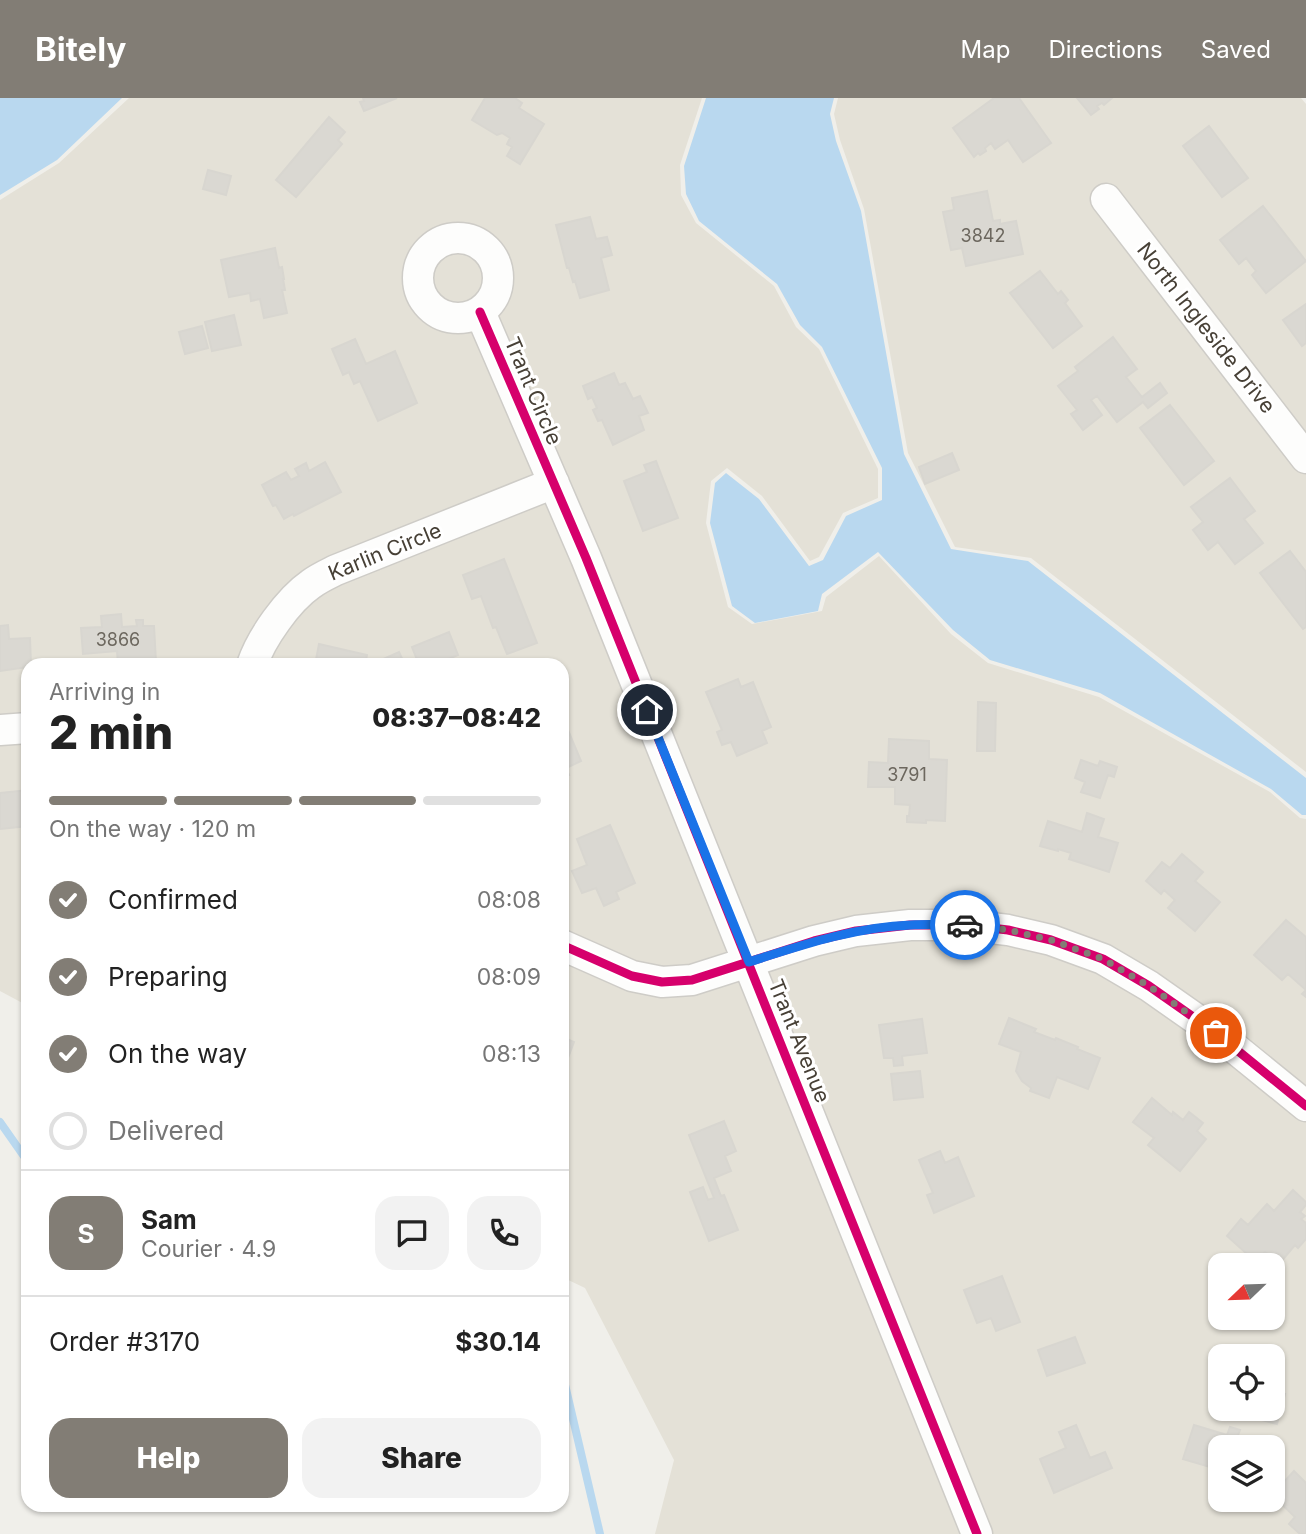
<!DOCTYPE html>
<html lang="en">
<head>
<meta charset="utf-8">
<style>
	body { margin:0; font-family:Inter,sans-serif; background:#f2f2f2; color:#222; height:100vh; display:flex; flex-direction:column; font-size:26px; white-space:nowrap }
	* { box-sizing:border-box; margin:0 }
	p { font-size:23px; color:#767676 }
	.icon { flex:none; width:38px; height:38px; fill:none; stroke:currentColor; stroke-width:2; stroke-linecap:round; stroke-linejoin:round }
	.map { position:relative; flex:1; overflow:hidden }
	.side { position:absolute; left:21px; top:560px; width:548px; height:854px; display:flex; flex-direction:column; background:#fff; border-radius:21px; box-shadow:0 2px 5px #0004 }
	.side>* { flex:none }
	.needle { width:46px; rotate:247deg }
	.tools { position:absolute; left:1208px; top:1155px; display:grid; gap:14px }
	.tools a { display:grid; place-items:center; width:77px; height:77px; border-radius:14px; background:#fff; box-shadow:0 2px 5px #0004; font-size:35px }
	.pin { position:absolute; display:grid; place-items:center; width:60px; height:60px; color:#fff; margin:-30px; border:4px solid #fff; border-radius:50%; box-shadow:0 2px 7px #0007 }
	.courier { position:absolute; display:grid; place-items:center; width:70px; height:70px; margin:-35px; border:5px solid #1a73e8; border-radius:50%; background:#fff; color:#222; box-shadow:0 2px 9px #0007 }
	.summary em { font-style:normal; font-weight:800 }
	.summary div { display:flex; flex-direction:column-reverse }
	.summary { display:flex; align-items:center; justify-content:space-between; height:119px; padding:0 28px }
	h1 { font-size:46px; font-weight:800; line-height:52px }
	.bar { display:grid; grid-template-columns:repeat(4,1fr); gap:10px 7px; align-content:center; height:84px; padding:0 28px }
	.bar i { height:9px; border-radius:5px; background:#e0e0e0 }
	.bar .current { background:#827d75 }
	.bar p { grid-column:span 4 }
	.line { display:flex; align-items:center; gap:18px; padding:0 28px; border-top:2px solid #e0e0e0 }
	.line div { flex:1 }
	.round { display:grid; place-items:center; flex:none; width:74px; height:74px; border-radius:21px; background:#f2f2f2 }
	ol { padding:0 28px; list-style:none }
	li { display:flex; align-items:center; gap:21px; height:77px }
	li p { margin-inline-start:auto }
	li .icon { padding:7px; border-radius:50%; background:#827d75; color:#fff; stroke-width:4 }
	li:last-child { color:#767676 }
	li i { width:38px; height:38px; border:4px solid #e0e0e0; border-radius:50% }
	.action { display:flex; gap:14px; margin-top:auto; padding:14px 28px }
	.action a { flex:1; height:80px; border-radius:21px; background:#827d75; color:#fff; font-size:28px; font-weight:800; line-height:80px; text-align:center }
	.action a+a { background:#f2f2f2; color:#222 }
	header { display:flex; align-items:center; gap:42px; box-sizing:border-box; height:98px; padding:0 35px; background:#827d75; color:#fff }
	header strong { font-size:33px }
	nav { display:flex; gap:38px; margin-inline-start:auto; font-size:24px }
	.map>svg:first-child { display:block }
	.residential { fill:#e4e1d7; fill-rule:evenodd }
	.water { fill:#b9d8ef }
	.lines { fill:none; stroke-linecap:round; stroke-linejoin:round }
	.stream { stroke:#b9d8ef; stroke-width:8 }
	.building { fill:#dad8d2; stroke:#d8d6d0; stroke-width:2 }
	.minor-casing { stroke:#ceccc7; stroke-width:33 }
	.minor { stroke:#fdfdfc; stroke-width:30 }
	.cycleway-casing { stroke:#fff; stroke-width:13 }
	.cycleway { stroke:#d6006c; stroke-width:9 }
	.done { stroke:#827d75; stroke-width:7; stroke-dasharray:0 12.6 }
	.route { stroke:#1a73e8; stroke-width:9 }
	.labels { text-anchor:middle; stroke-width:6; stroke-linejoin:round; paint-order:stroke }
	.number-label { font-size:18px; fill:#6c675e }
	.street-label { font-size:21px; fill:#474036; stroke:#fff }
</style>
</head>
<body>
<header>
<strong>Bitely</strong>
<nav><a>Map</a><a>Directions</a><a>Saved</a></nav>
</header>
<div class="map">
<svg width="1306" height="1436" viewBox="0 0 1306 1436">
	<rect width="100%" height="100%" fill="#f0efea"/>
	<path class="residential" d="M129,0H702L680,67L681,97L696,125L774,188L796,229L819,251L878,371V400L843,415L819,459L810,463L762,398L727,370L711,383L706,425L728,509L752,526L822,513L826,499L879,458L951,536L988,565L1099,599L1270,694L1300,720L1306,721V1436H655L674,1362L585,1190L562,1179V567H28V908L0,893V102L59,65ZM1220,1167H1272V1220H1220ZM1220,1258H1272V1311H1220ZM1220,1349H1272V1402H1220Z
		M838,0H1301L1306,6V674L1031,460L955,449L908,355L864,111L840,42L834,16Z"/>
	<path class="water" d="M0,0H122L57,62L0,97Z
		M706,0H834L830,16L836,43L861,113L904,356L951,451L1028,463L1306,680V717H1302L1271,691L1100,595L990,562L953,532L878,454L822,496L818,513L755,525L732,508L710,425L715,385L726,375L759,401L809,468L823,462L846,418L882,402V370L822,249L800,227L777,186L699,123L686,96L684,68Z"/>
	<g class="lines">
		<path class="stream" d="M0,1024L28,1064
			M562,1274L600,1436"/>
	</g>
	<path class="building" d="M363,0H397L364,13L360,4L364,3Z
		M485,0H515L522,5L519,10L544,26L520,66L507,58L512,49L507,46L510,40L502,35L497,37L472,22Z
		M994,0H1019L1051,45L1023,64L1008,42L995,51L991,45L985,50L986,53L980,57L978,55L974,59L953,30Z
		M1077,0H1112L1104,7L1102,5L1097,8L1099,11L1091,17Z
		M329,19L345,34L338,42L342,46L296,99L276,82Z
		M1209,28L1248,80L1222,99L1183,48Z
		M208,72L231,78L226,97L203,91Z
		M987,93L993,123L1000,122V126L1016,123L1023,156L966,168L962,150L951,152L943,114L954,112L952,100Z
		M1263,108L1306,163L1266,195L1252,177L1256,173L1246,160L1239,166L1220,142Z
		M590,119L596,141L607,139L612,157L601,160L609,192L580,200L575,183L573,184L569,170H567L556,127Z
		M275,150L279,170L282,169L284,181H283L285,192H282L287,215L264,220L260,201L251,203L250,195L229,199L221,162Z
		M1040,173L1058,196L1061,193L1068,202L1065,205L1082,228L1053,250L1010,195Z
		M1306,206V245L1302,248L1283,222Z
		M234,217L241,247L212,253L205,224Z
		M202,228L208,250L185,256L179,234Z
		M1113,239L1137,271L1126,279L1142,299L1160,285L1167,295L1148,310L1143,304L1117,324L1097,298L1091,302L1102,317L1083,332L1071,316L1077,312L1058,288L1078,273L1075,269Z
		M355,241L366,266L395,253L417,305L378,323L360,283L354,286L349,274L343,277L332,251Z
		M614,275L619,287L625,285L633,301L640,298L648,315L639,318L644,332L613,347L602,322L598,323L593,312L597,310L592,299L588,301L583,288Z
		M1170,307L1214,363L1184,387L1140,330Z
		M952,355L959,372L925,386L919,369Z
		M656,363L678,420L643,433L624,383L647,374L644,367Z
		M325,364L341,394L294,418L293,416L284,421L276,407L273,408L262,387L286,374L291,382L299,378L295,371L306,365L309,373Z
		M1230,380L1255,413L1244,421L1263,445L1235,466L1218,444L1208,452L1193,432L1203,424L1191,409Z
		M1290,453L1306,474V529L1303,531L1260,475Z
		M504,461L537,545L507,556L496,529L493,530L481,498L472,501L463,477Z
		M121,516L122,529L137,528L136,522H143V528H154L156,564L118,566L117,553L83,556L81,530L102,529L101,518Z
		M8,527L9,541L30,540L31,567H28V569L0,573V528Z
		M449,534L458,557L434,567H419L412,549Z
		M319,546L367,557L365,567H315Z
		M399,554L405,567H383L381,562Z
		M738,581L741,589L753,584L771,629L762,633L767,645L737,658L731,644L722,647L717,634L722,632L706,594Z
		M978,604L996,605L995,653H977Z
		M565,625L581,663L566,670L569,677L562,680V627Z
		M889,641L929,643V661L947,662L945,723L926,722V725L907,724V718H909L910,707L895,706V689H868L869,664L888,665Z
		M1081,662L1098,668L1100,663L1117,669L1114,679L1108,677L1100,700L1081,694L1085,684L1075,680Z
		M28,692V728L0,731V695Z
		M1087,715L1104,721L1098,739L1118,745L1109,774L1069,761L1071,755L1058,751V753L1040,748L1048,723L1082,734Z
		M610,727L635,785L616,794L619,801L604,808L596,790L582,795L572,773L587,767L577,741Z
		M1182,756L1203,774L1195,783L1220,804L1195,833L1168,810L1175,802L1164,792L1161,796L1146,783L1162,764L1170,770Z
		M1286,822L1306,839V899L1302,896L1306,892L1288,876L1282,882L1254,857Z
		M1009,920L1036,931L1034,934L1055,942L1056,940L1078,949L1077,951L1100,960L1088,991L1057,979L1049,1000L1030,993L1031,990L1022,983L1016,973L1021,954L999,946Z
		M922,921L927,955L902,958L903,967L894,968L893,960H884L879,927Z
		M562,939L574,944L563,973L562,972Z
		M920,973L923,999L894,1002L891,976Z
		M1152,1000L1172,1017L1173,1014L1183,1022L1189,1014L1203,1025L1197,1033L1206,1041L1180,1073L1148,1047L1154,1040L1133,1024Z
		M724,1023L736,1053L725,1058L731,1073L714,1080L721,1098L724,1097L738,1132L709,1143L690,1094L703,1089L708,1102L714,1100L689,1037Z
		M940,1053L945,1065L958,1059L974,1098L934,1115L927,1097L933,1095L919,1062Z
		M1293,1092L1306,1104V1107L1300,1114L1305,1118L1301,1121L1306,1125V1141L1298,1150L1295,1147L1279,1166L1265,1154L1256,1164L1227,1138L1241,1121L1248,1127L1267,1106L1274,1113Z
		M1002,1178L1020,1224L996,1233L991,1220L977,1225L964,1192Z
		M1075,1239L1085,1265L1047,1278L1038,1252Z
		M1272,1293L1285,1296L1277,1326L1251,1319L1253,1311H1272Z
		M1076,1327L1090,1360L1105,1354L1112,1370L1054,1395L1040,1361L1066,1350L1059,1334Z
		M1194,1327L1227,1337L1230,1329L1240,1332L1237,1340L1243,1341L1241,1349H1220V1372L1183,1361Z
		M1294,1373L1306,1385V1436H1300L1289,1426L1295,1419L1272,1397Z"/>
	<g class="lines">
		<defs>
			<path id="minor" d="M1106,101L1306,360
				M418 180a40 40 0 1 1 80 0a40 40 0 1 1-80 0Z
				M480,214L586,460L977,1436
				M252,567C261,540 288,502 311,486C319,480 328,476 336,472L554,385
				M0,632L28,630
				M562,847L632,878L662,884L692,882L814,843L856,833L910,827H965L1008,832L1051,842L1103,861L1149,888L1216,935L1306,1008"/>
		</defs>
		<use href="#minor" class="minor-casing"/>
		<use href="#minor" class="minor"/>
		<defs>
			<path id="cycleway" d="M480,214L586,460L977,1436
				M562,847L632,878L662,884L692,882L814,843L856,833L910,827H965L1008,832L1051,842L1103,861L1149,888L1216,935L1306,1008"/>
		</defs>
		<use href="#cycleway" class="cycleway-casing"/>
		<use href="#cycleway" class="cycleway"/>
	</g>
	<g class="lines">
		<path class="done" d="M965,827L1008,832L1051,842L1103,861L1149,888L1216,935"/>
		<path class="route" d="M647,612L749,864C802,847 855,829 911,827C929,826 947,827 965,827"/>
	</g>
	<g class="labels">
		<g class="number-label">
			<text x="983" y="144">3842</text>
			<text x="118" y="548">3866</text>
			<text x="907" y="683">3791</text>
		</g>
		<g class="street-label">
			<text transform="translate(1206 230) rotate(52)" y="7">North Ingleside Drive</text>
			<text transform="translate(533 293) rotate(67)" y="7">Trant Circle</text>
			<text transform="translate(385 454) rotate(-22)" y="7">Karlin Circle</text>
			<text transform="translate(799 943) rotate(68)" y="7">Trant Avenue</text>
		</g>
	</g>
</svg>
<div class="tools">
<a><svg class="needle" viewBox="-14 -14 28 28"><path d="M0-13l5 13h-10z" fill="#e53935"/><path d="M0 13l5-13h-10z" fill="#767676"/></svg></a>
<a><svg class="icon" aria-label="locate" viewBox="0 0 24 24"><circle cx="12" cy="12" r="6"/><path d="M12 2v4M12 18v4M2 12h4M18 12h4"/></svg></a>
<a><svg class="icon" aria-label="layers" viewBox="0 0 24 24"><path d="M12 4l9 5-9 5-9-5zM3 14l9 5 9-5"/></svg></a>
</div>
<div class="pin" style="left:1216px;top:935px;background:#ea580c"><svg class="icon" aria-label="bag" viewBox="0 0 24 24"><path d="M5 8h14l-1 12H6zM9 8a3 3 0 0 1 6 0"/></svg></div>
<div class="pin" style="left:647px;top:612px;background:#1f2937"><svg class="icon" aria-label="home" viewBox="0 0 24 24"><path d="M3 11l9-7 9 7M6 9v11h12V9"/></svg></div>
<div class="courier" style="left:965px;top:827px"><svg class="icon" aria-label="car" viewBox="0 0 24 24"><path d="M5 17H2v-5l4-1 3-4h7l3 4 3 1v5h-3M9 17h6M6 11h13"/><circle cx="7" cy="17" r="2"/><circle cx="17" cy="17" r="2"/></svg></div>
<section class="side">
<div class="summary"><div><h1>2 min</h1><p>Arriving in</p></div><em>08:37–08:42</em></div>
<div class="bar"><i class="current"></i><i class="current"></i><i class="current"></i><i></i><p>On the way · 120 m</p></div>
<ol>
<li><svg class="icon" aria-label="check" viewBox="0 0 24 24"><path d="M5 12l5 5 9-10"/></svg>Confirmed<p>08:08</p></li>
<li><svg class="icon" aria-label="check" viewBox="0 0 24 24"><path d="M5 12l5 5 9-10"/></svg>Preparing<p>08:09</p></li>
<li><svg class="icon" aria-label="check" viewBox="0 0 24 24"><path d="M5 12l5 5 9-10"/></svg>On the way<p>08:13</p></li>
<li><i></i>Delivered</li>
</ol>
<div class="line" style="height:126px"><b class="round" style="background:#827d75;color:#fff">S</b><div><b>Sam</b><p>Courier · 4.9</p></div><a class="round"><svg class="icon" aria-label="chat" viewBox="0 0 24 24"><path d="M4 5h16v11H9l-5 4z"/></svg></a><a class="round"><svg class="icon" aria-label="phone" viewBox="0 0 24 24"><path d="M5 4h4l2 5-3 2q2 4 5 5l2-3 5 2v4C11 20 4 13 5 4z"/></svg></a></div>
<div class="line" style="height:91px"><div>Order #3170</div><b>$30.14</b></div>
<div class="action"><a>Help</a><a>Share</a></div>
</section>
</div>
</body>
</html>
